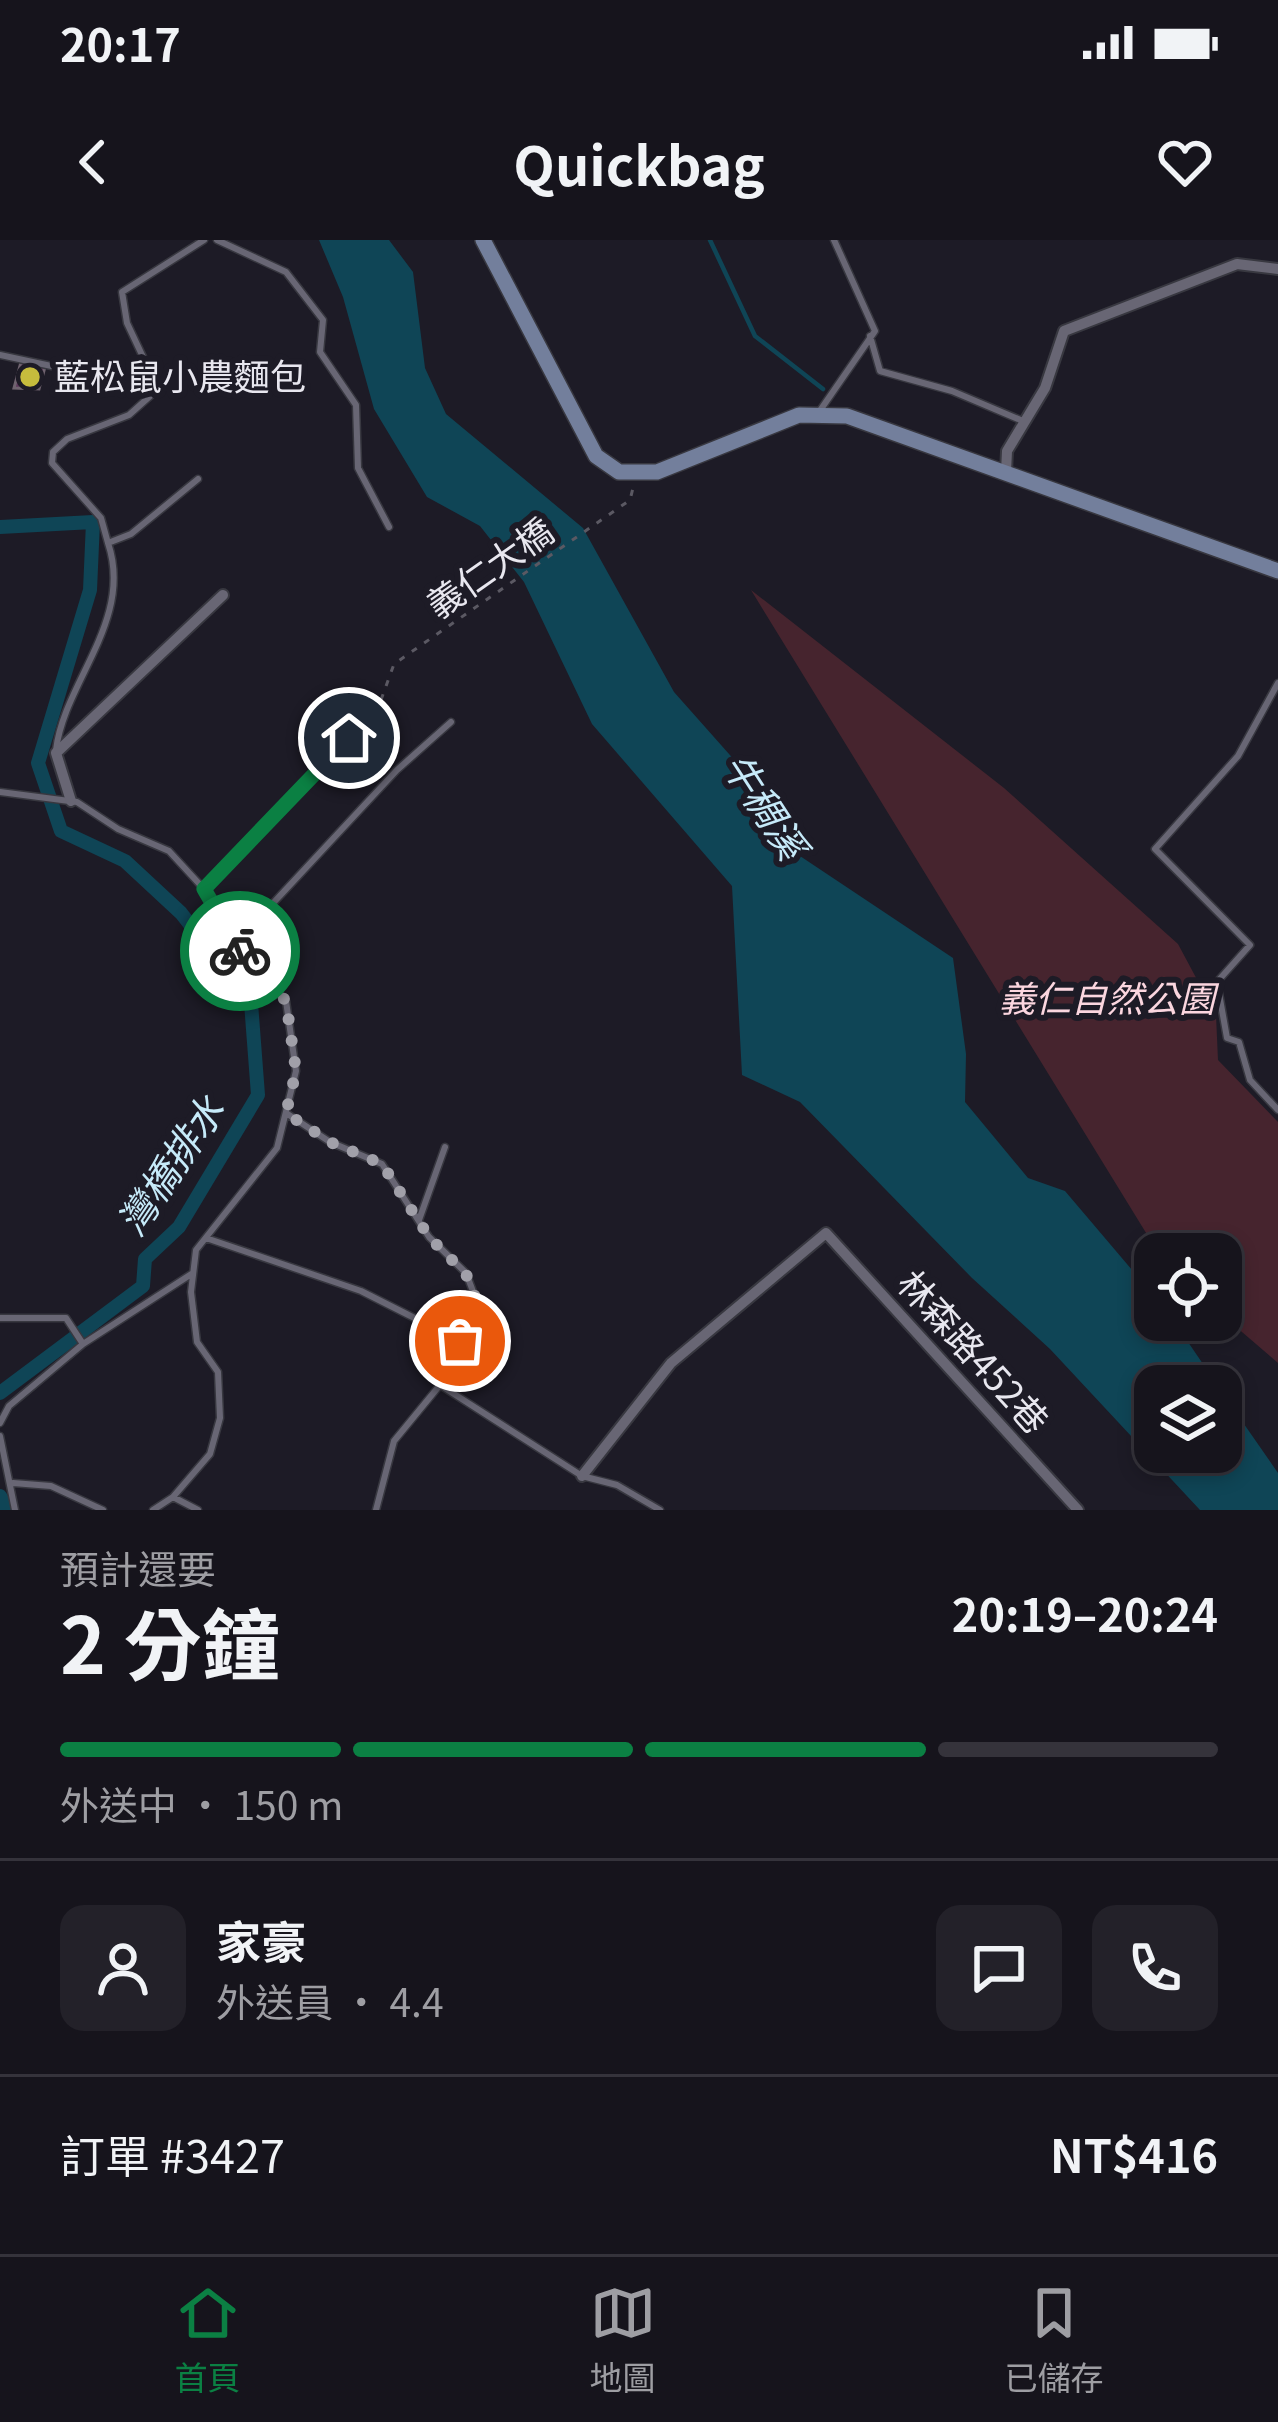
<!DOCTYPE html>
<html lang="zh-TW">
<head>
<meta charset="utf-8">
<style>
	body { margin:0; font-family:Georgia,"Noto Sans TC",serif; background:#232129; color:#f1f3f6; height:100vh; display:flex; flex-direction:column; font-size:45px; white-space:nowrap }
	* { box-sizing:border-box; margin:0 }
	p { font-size:39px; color:#9e9ea3 }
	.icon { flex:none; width:66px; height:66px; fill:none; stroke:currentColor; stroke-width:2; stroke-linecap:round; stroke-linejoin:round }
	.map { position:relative; height:1270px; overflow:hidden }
	.side { display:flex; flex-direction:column; background:#16141c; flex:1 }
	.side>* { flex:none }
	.tools { position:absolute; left:1134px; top:993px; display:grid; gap:24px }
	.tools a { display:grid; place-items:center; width:108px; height:108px; border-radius:24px; background:#16141c; box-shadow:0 6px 18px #0003,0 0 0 3px #35333b; font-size:60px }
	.pin { position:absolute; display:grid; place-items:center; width:102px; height:102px; color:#fff; margin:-51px; border:6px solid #fff; border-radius:50%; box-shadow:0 3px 12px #0007 }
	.courier { position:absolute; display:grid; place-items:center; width:120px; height:120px; margin:-60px; border:9px solid #0b8043; border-radius:50%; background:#fff; color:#222; box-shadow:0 3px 15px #0007 }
	.headline em { font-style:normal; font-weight:700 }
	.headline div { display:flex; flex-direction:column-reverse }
	.headline { display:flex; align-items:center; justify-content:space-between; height:204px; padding:0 60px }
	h1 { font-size:78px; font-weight:700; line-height:90px }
	.bar { display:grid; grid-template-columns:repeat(4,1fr); gap:18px 12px; align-content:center; height:144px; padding:0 60px }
	.bar i { height:15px; border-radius:9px; background:#35333b }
	.bar .selected { background:#0b8043 }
	.bar p { grid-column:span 4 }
	.line { display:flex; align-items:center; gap:30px; padding:0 60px; border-top:3px solid #35333b }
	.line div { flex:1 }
	.round { display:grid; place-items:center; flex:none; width:126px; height:126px; border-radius:24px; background:#232129 }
	.status { display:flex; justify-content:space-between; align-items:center; height:84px; padding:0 60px; background:#16141c; direction:ltr }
	.status svg { height:33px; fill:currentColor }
	header { display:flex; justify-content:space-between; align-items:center; height:156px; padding:0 60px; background:#16141c; font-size:54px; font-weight:700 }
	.menu { display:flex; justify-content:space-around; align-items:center; height:168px; border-top:3px solid #35333b; background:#16141c; font-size:33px; color:#9e9ea3 }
	.menu a { display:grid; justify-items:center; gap:6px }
	.menu .selected { color:#0b8043 }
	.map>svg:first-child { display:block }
	.green { fill:#46242e }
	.water { fill:#0f4556 }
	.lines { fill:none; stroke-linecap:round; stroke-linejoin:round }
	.stream { stroke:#0f4556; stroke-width:4.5 }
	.canal { stroke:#0f4556; stroke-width:14 }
	.building { fill:#5d385c; stroke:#6f636f; stroke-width:3 }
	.lane-casing { stroke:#383840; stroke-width:9 }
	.street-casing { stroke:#383840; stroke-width:14 }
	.secondary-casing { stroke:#383840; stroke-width:18 }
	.path { stroke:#5b5963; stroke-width:3; stroke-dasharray:6 9; stroke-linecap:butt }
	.lane { stroke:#686674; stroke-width:6 }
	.street { stroke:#686674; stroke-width:10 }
	.secondary { stroke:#737f9c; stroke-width:15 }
	.done { stroke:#a1a0a9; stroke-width:12; stroke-dasharray:0 21.6 }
	.route { stroke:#0b8043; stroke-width:15 }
	.poi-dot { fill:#c6bc3d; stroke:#1d1b26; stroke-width:4.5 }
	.labels { text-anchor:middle; stroke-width:12; stroke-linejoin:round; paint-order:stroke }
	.poi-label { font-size:36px; fill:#e8e7ef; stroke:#1d1b26; text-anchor:start }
	.street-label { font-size:36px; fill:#e8e7ef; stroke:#1d1b26 }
	.park-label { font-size:36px; font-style:italic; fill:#fbd6df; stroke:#1d1b26 }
	.water-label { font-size:39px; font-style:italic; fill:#c6eaf9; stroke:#1d1b26 }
</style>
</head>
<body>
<div class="status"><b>20:17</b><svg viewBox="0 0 49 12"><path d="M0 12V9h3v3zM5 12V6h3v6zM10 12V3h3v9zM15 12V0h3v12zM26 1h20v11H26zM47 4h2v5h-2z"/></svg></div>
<header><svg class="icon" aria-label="back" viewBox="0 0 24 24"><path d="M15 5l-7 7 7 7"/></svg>Quickbag<svg class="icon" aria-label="heart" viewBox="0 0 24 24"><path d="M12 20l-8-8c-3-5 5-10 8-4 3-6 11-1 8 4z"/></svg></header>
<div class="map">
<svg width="1278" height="1270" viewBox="0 0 1278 1270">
	<rect width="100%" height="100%" fill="#1d1b26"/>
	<path class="green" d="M751,350L1004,548L1178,704L1216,775L1218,820L1278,882V1123L1221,1074V1014H1159Z"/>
	<path class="water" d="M319,0H389L413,32L425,128L446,174L583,288L674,452L745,532L776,600L953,718L966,814L965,862L1028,938L1065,951L1155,1057V1080H1173L1218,1146H1155V1212H1221V1151L1278,1233V1270H1200L1050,1109L972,1038L800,862L742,835L732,646L592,484L524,342L480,286L427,257L374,169L343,57Z"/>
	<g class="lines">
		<path class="stream" d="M710,0L755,96L823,149"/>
		<path class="canal" d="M0,287L93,282L90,350L38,523L61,591L125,621L181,673L251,763L258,855L179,987L145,1019L143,1046L0,1153
			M0,1256L8,1270"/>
	</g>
	<path class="building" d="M21,122L45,127L39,149L14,148Z"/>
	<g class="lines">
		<defs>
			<path id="lane" d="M217,0L286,32L323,80L320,112L356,165L358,228L389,287
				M870,96L880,131L952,151L1023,181
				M0,115L158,149
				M158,149L129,175L67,199L53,212L52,223L101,278L108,303L131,294L198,239
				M158,149L127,83L122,52L204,0
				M819,172L875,91L834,0
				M1278,443L1238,516L1155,609L1250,705L1217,742L1227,798L1239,802L1250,840L1278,870
				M56,510C64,442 134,380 108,303
				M0,552L77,562L118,589L169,611L204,649L378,468
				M236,703L397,530L451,482
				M419,980L445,907
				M206,998L361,1051L460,1101L482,1075L466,1033L429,997L382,924L330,902L286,873
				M0,1078H66L83,1104L9,1166L0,1183
				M459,1102L440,1145L582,1236L617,1245L660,1270
				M83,1104L193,1033
				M0,1196L15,1270
				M13,1243L51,1246L103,1270
				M173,1257L210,1214L220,1178L218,1132L197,1102L191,1052L196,1010L277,908L296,831L286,761L245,718L204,649
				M153,1270L173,1257L198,1270
				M376,1270L394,1201L440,1145"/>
			<path id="street" d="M1006,232L1007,211L1045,148L1064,91L1237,24L1278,29
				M71,561L56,513L223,355
				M582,1236L671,1123L826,993L1078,1270"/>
			<path id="secondary" d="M483,0L596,216L619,232H657L799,175L847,176L1278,331"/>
		</defs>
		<use href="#lane" class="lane-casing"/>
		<use href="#street" class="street-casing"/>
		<use href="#secondary" class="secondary-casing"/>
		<path class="path" d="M381,460L394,424L630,260L633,248"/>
		<use href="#lane" class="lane"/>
		<use href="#street" class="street"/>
		<use href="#secondary" class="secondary"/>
	</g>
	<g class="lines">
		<path class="done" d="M240,711L286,761L296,831L286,873L330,902L382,924L429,997L466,1034L482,1075L460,1101"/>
		<path class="route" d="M240,711L204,649L349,498"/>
	</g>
	<circle class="poi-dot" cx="30" cy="137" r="12"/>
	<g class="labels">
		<g class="poi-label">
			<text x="54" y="150">藍松鼠小農麵包</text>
		</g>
		<g class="street-label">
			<text transform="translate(490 328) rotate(-35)" y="13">義仁大橋</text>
			<text transform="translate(973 1112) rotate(48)" y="13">林森路452巷</text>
		</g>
		<g class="park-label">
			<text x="1107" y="772">義仁自然公園</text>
		</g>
		<g class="water-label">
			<text transform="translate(764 566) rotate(57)" y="14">牛稠溪</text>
			<text transform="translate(171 926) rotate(-56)" y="14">灣橋排水</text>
		</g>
	</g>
</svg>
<div class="tools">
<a><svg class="icon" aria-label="locate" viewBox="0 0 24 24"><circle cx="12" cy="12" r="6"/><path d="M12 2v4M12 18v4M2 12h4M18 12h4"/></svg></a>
<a><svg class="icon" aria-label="layers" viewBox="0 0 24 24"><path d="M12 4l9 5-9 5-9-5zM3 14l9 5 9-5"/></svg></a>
</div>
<div class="pin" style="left:460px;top:1101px;background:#ea580c"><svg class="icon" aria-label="bag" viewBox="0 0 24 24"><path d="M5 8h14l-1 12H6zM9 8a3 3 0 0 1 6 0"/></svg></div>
<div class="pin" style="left:349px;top:498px;background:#1f2937"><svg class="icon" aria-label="home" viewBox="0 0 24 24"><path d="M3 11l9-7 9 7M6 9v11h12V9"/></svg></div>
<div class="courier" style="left:240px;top:711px"><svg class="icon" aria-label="bike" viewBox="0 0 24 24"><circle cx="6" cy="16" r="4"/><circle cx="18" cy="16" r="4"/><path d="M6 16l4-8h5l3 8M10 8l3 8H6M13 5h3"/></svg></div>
</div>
<section class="side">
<div class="headline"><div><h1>2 分鐘</h1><p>預計還要</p></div><em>20:19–20:24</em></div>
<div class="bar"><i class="selected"></i><i class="selected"></i><i class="selected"></i><i></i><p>外送中 · 150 m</p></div>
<div class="line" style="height:216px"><a class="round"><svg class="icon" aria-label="person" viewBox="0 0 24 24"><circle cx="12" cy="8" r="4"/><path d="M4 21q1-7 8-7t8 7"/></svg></a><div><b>家豪</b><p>外送員 · 4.4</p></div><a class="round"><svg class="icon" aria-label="chat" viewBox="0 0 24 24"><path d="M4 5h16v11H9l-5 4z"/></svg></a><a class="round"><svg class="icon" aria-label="phone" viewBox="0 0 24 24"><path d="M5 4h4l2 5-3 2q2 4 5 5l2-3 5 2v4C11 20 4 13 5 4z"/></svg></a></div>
<div class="line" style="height:156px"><div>訂單 #3427</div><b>NT$416</b></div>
</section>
<nav class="menu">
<a class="selected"><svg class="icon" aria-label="home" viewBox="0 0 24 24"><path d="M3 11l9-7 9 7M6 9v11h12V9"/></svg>首頁</a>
<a><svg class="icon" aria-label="map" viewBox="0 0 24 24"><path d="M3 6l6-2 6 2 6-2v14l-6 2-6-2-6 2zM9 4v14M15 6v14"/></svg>地圖</a>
<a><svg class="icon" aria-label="saved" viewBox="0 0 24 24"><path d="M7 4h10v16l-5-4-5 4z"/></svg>已儲存</a>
</nav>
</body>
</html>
